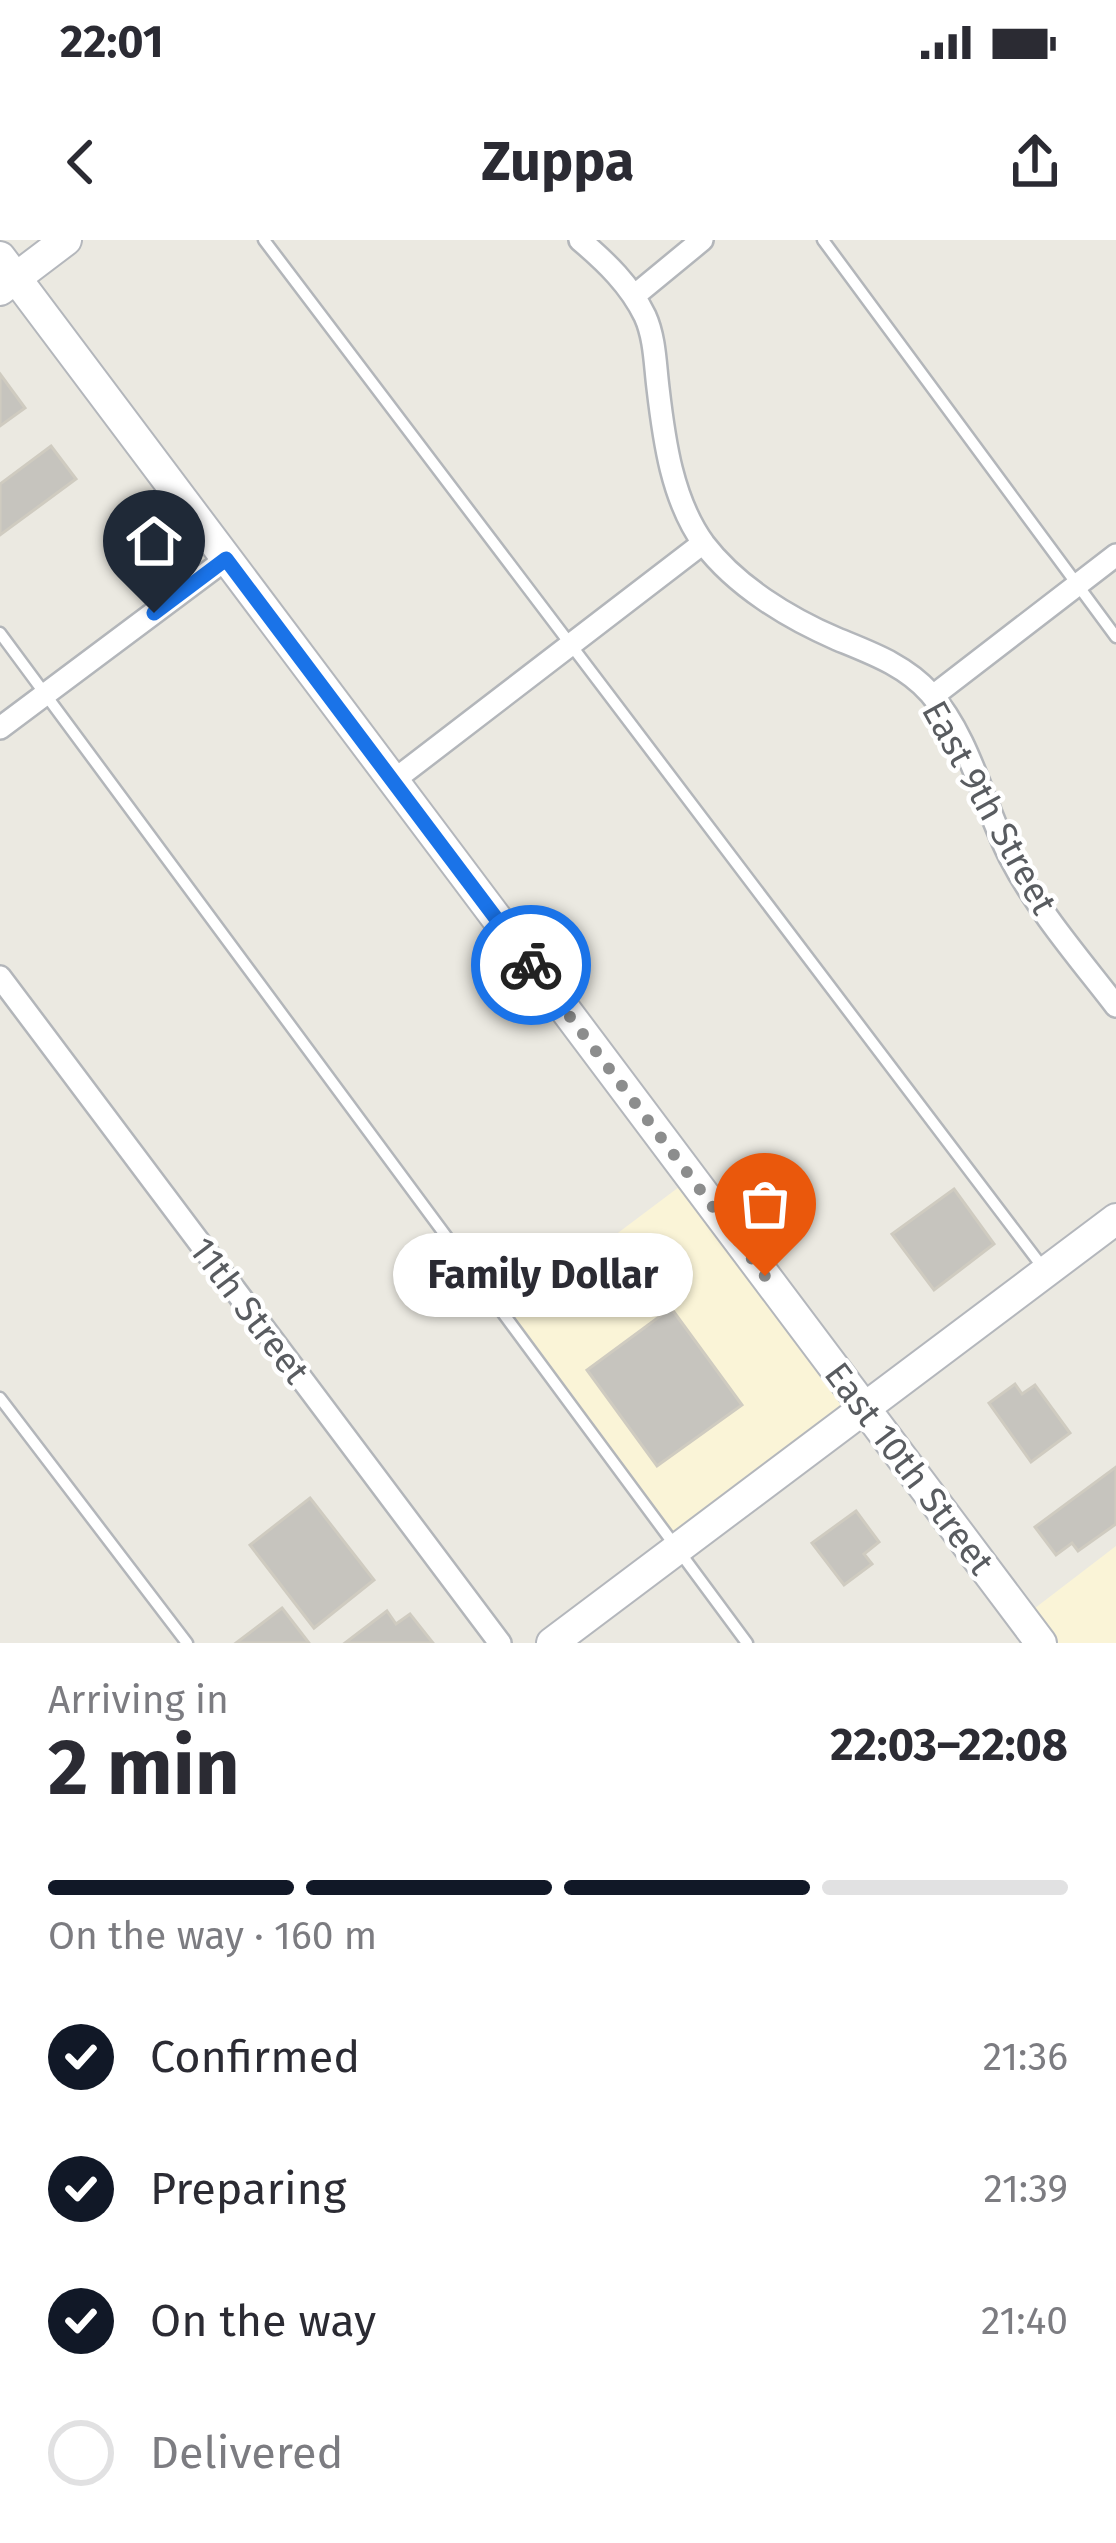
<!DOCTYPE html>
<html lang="en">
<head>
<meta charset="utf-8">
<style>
	body { margin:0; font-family:"Fira Sans",sans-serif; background:#f7f7f7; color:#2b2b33; height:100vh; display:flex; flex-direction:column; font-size:45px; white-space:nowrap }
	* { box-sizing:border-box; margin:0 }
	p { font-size:39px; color:#7c7c81 }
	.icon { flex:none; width:66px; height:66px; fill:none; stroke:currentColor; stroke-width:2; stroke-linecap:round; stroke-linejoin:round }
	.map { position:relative; height:1403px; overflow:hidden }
	.sheet { display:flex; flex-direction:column; background:#fff; flex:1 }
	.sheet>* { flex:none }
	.pin { position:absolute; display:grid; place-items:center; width:102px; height:102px; color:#fff; margin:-123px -51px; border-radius:50% 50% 50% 0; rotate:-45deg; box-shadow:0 0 12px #0007 }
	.pin .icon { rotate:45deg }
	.courier { position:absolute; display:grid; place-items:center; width:120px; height:120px; margin:-60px; border:9px solid #1a73e8; border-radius:50%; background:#fff; color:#222; box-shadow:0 3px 15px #0007 }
	.bubble { position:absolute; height:84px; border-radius:42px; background:#fff; box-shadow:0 3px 9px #0004; font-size:39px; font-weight:700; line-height:84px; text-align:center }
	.headline em { font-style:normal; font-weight:700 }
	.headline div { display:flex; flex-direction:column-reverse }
	.headline { display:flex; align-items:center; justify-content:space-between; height:204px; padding:0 48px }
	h1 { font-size:78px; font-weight:700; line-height:90px }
	.bar { display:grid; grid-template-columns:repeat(4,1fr); gap:18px 12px; align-content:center; height:144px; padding:0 48px }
	.bar i { height:15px; border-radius:9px; background:#e1e1e2 }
	.bar .selected { background:#111827 }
	.bar p { grid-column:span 4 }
	ol { padding:0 48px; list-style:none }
	li { display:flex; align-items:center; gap:36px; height:132px }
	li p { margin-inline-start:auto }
	li .icon { padding:12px; border-radius:50%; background:#111827; color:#fff; stroke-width:4 }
	li:last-child { color:#7c7c81 }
	li i { width:66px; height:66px; border:6px solid #e1e1e2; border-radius:50% }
	.status { display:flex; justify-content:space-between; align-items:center; height:84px; padding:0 60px; background:#fff; direction:ltr }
	.status svg { height:33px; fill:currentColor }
	header { display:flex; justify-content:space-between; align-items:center; height:156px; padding:0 48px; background:#fff; font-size:54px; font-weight:700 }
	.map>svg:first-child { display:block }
	.commercial { fill:#faf4d7 }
	.building { fill:#c6c4be; stroke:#cfcbc0; stroke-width:3 }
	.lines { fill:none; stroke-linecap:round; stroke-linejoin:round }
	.lane-casing { stroke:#b3b6ba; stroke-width:15 }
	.street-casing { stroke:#b3b6ba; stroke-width:26 }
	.secondary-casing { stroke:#b4b7bc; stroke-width:34 }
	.lane { stroke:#fff; stroke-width:10 }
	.street { stroke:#fff; stroke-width:21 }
	.secondary { stroke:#fff; stroke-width:30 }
	.done { stroke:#8c8d8d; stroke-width:12; stroke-dasharray:0 21.6 }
	.route { stroke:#1a73e8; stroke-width:15 }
	.labels { text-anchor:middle; stroke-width:9; stroke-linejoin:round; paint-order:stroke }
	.street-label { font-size:36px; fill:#595c60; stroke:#fff }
</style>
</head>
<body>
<div class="status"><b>22:01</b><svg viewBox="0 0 49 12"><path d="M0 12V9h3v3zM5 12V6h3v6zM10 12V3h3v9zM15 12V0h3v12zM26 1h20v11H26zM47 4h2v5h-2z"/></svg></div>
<header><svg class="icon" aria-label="back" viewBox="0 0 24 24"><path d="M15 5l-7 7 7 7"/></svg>Zuppa<svg class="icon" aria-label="share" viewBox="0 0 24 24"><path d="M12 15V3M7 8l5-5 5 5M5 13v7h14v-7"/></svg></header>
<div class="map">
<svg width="1116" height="1403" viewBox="0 0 1116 1403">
	<rect width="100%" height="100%" fill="#ebe9e1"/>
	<path class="commercial" d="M691,938L864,1168L677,1309L506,1077Z
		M1116,1306V1403H1041L1022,1378Z"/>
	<path class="building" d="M0,134L25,168L0,186Z
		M51,206L76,239L0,295V244Z
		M954,949L994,1004L934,1050L892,994Z
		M671,1068L742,1165L657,1226L587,1130Z
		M1015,1144L1022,1154L1035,1145L1070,1193L1031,1222L989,1163Z
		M1116,1227V1284L1078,1311L1072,1303L1056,1315L1035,1287Z
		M310,1258L374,1340L314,1388L250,1305Z
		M856,1271L879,1302L864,1314L872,1324L844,1345L812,1303Z
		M282,1368L309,1403H236Z
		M387,1371L396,1384L410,1374L433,1403H345Z"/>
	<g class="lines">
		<defs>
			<path id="lane" d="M264,0L1044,1029
				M823,0L1116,397
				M0,393L747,1403
				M0,1158L187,1403"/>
			<path id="street" d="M580,0C606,22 630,45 645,76C655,98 655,124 658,148C664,200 672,260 704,304C736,346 788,378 837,399C871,413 905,425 930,453C970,498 983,564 1010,617C1038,671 1079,718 1116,766
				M634,56L702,0
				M933,456L1116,315
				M0,488L226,319
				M393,541L703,303
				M0,737L500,1403"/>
			<path id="secondary" d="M0,17L1041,1403
				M0,50L66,0
				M552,1403L1116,979"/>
		</defs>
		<use href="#lane" class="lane-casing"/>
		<use href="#street" class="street-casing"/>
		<use href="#secondary" class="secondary-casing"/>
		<use href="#lane" class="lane"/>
		<use href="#street" class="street"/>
		<use href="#secondary" class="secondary"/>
	</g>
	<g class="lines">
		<path class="done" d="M531,725L765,1036"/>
		<path class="route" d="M154,373L226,319L531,725"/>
	</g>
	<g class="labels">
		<g class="street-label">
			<text transform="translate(990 567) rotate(61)" y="13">East 9th Street</text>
			<text transform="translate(250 1070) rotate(53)" y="13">11th Street</text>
			<text transform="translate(910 1228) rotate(53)" y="13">East 10th Street</text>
		</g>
	</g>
</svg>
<div class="pin" style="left:765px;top:1036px;background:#ea580c"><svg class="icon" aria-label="bag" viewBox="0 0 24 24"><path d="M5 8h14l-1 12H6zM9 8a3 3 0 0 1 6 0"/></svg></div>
<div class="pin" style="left:154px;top:373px;background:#1f2937"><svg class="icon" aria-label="home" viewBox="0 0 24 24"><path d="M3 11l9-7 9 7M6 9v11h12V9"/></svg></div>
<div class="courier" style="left:531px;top:725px"><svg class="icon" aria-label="bike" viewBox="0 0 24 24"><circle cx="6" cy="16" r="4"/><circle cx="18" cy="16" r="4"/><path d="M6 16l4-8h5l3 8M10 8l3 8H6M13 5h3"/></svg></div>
<div class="bubble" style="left:393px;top:993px;width:300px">Family Dollar</div>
</div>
<section class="sheet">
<div class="headline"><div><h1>2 min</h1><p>Arriving in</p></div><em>22:03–22:08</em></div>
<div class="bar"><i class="selected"></i><i class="selected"></i><i class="selected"></i><i></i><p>On the way · 160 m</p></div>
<ol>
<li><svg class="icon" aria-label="check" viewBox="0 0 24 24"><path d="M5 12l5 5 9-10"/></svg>Confirmed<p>21:36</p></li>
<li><svg class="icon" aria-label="check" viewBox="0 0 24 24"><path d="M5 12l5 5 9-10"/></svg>Preparing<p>21:39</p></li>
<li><svg class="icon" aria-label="check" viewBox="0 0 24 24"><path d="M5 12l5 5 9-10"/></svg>On the way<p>21:40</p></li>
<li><i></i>Delivered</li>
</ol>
</section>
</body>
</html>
